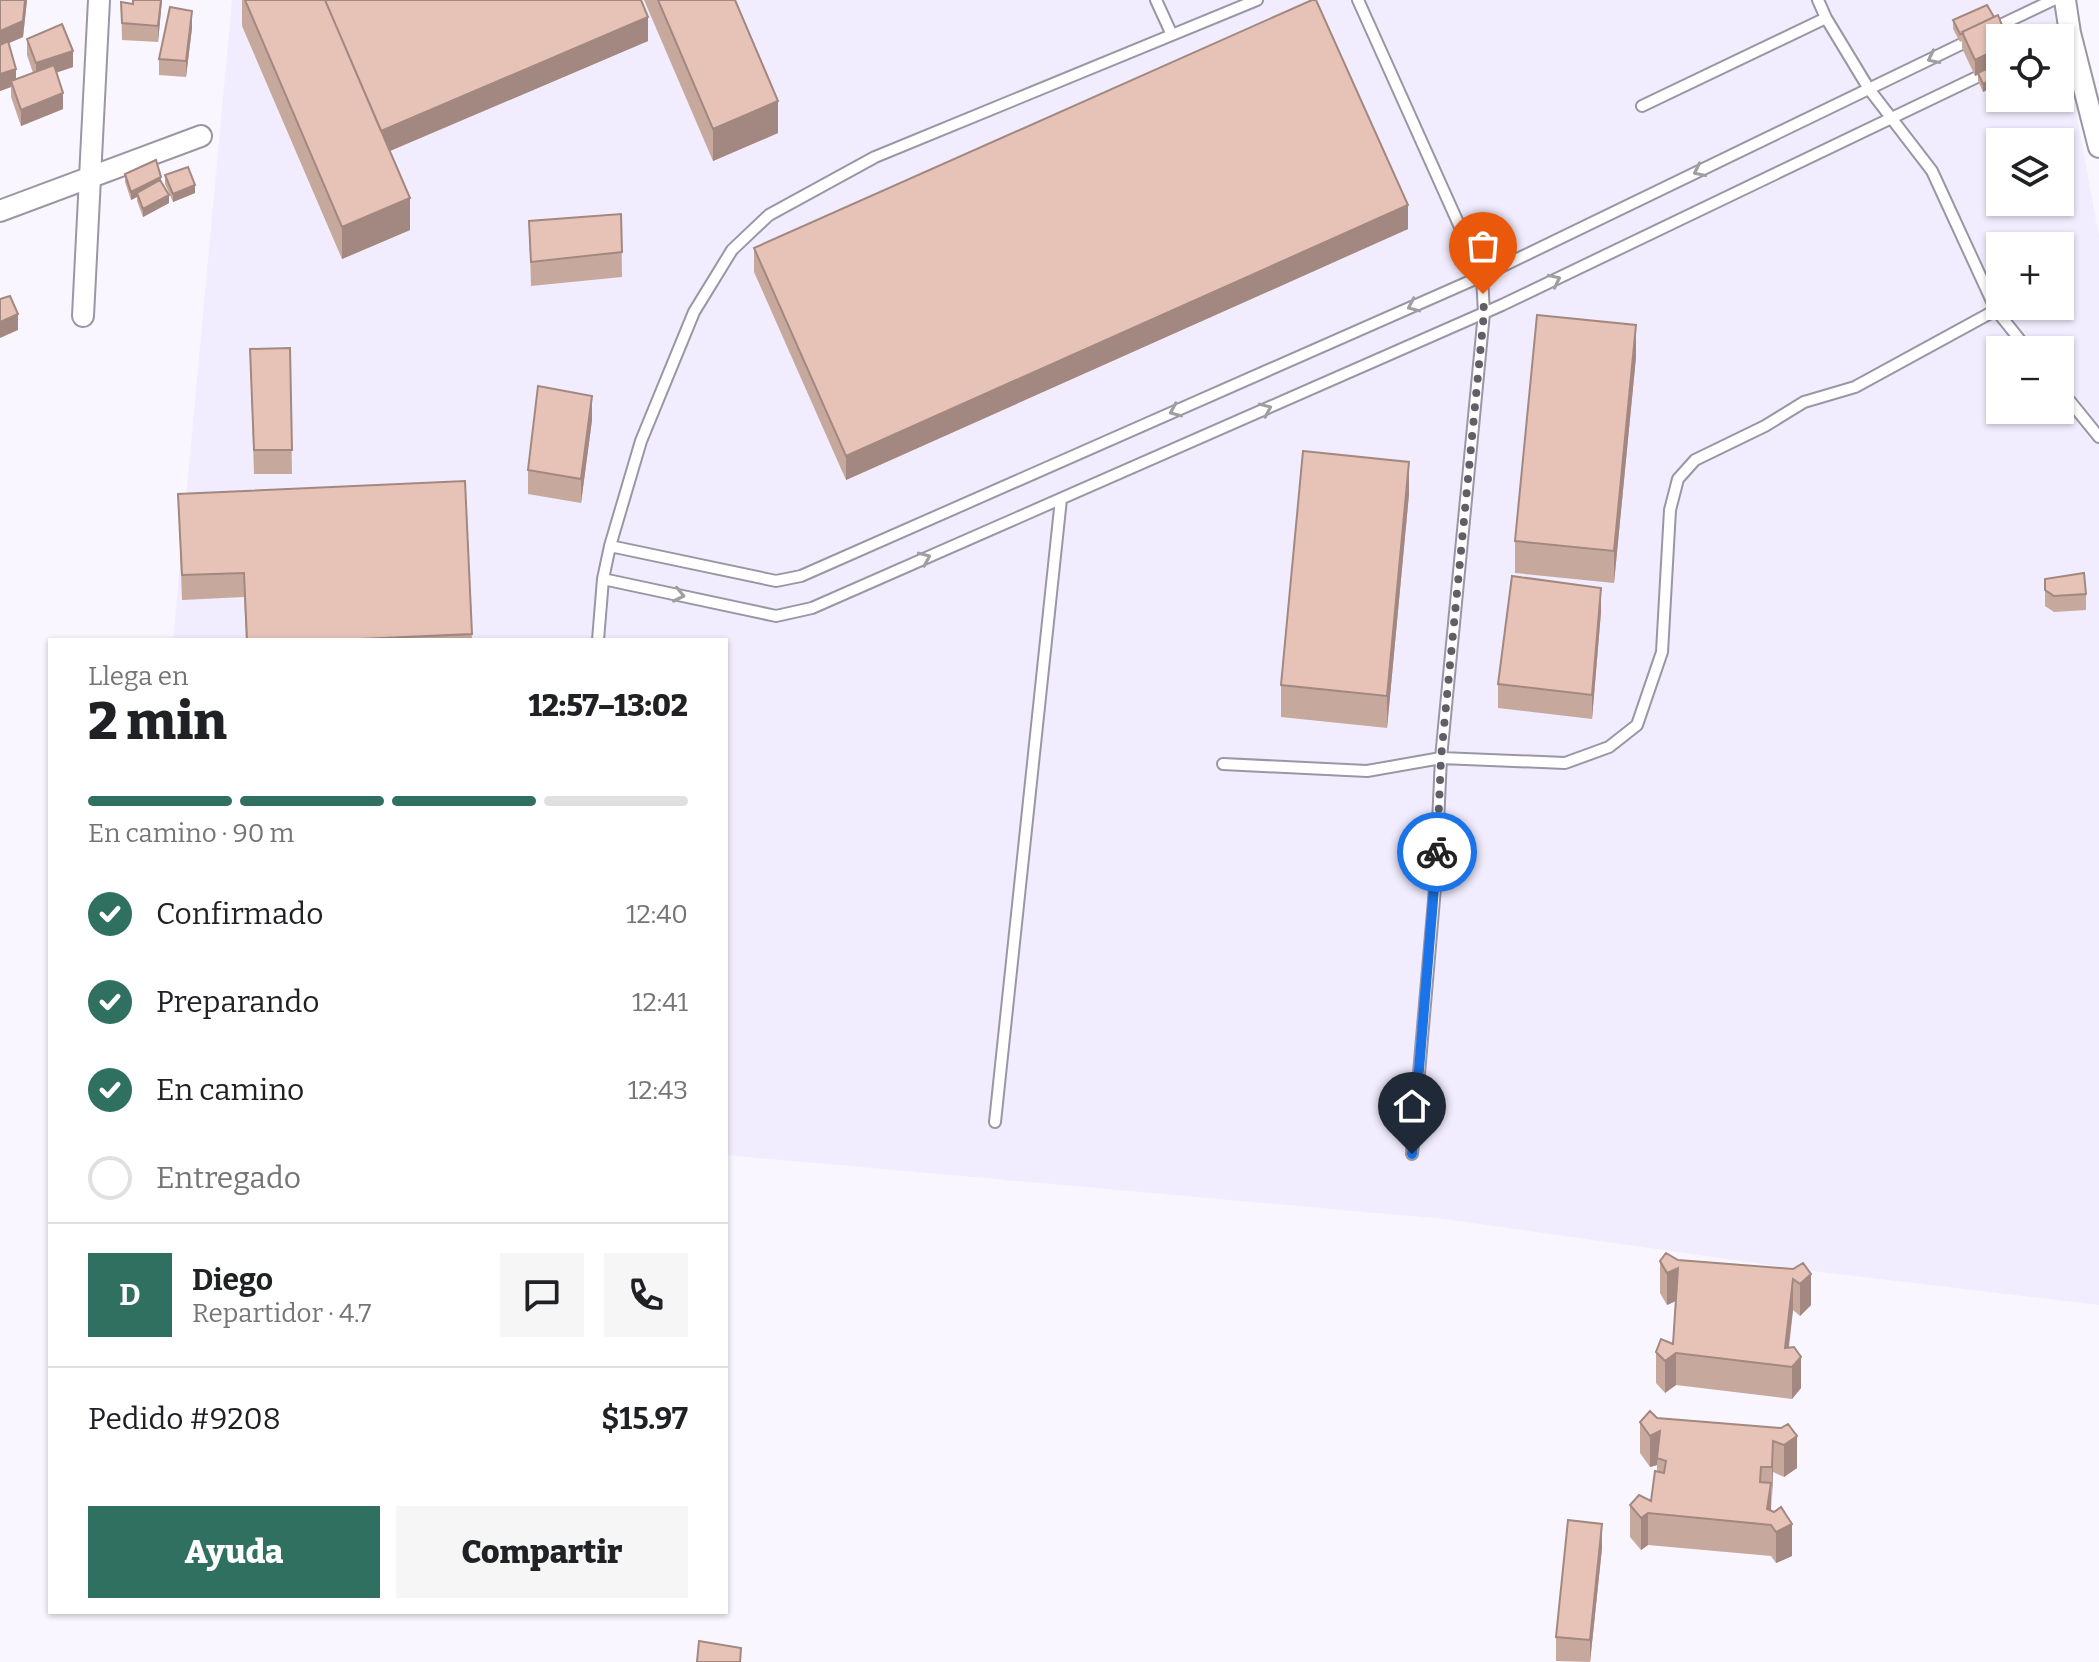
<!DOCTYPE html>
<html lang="es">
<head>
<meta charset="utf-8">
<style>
	body { margin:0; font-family:Bitter,serif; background:#f6f6f6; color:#202124; height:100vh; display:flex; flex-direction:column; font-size:30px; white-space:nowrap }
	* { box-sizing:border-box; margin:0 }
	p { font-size:26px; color:#757577 }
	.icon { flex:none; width:44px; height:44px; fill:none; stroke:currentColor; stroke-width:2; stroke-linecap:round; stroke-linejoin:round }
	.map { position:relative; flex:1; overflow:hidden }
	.drawer { position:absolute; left:48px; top:638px; width:680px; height:976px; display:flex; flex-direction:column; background:#fff; border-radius:0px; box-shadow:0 2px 6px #0004 }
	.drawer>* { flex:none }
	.fabs { position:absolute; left:1986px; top:24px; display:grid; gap:16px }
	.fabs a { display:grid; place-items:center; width:88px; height:88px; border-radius:0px; background:#fff; box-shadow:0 2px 6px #0004; font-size:40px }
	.pin { position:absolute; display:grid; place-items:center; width:68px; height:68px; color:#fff; margin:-82px -34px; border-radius:50% 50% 50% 0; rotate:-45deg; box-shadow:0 0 8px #0007 }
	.pin .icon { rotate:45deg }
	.courier { position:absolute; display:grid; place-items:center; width:80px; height:80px; margin:-40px; border:6px solid #1a73e8; border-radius:50%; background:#fff; color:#222; box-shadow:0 2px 10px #0007 }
	.head em { font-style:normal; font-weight:800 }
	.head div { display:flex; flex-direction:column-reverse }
	.head { display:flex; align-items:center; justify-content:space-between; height:136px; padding:0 40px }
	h1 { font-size:52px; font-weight:800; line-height:60px }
	.bar { display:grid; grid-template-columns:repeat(4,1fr); gap:12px 8px; align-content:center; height:96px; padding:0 40px }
	.bar i { height:10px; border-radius:6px; background:#e0e0e0 }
	.bar .active { background:#2f7060 }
	.bar p { grid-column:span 4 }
	.line { display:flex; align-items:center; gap:20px; padding:0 40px; border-top:2px solid #e0e0e0 }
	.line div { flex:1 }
	.round { display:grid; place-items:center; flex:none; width:84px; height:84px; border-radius:0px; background:#f6f6f6 }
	ol { padding:0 40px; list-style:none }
	li { display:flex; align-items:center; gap:24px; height:88px }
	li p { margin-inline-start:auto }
	li .icon { padding:8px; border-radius:50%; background:#2f7060; color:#fff; stroke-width:4 }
	li:last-child { color:#757577 }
	li i { width:44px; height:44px; border:4px solid #e0e0e0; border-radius:50% }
	.cta { display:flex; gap:16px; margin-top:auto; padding:16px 40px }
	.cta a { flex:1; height:92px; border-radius:0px; background:#2f7060; color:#fff; font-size:32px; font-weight:800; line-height:92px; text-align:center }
	.cta a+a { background:#f6f6f6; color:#202124 }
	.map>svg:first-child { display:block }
	.built { fill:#f2edfe; fill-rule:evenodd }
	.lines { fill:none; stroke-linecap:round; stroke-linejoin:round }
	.lane-casing { stroke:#9a96a3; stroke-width:14 }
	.street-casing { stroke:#9a96a3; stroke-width:24 }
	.lane { stroke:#fff; stroke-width:10 }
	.street { stroke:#fff; stroke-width:20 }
	.wall { fill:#c7a89d }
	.shaded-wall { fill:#a28880 }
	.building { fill:#e7c3b7; stroke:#a28880; stroke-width:2 }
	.oneway { stroke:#9f9fa0 }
	.done { stroke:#615f65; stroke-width:8; stroke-dasharray:0 14.4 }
	.route { stroke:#1a73e8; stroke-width:10 }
</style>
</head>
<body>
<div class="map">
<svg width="2099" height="1662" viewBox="0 0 2099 1662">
	<rect width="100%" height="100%" fill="#f9f6ff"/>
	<path class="built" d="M232,0H2055L2099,236V1305L1812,1271L1444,1219L726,1155V640H173ZM2000,38H2060V98H2000ZM2000,142H2060V202H2000ZM2000,246H2060V306H2000ZM2000,350H2060V410H2000Z"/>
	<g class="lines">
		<defs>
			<path id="lane" d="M1156,0L1172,35
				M1358,0L1482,276L1484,313L1441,758L1435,888L1412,1154
				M1818,0L1826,18L1869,89L1932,171L1996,310
				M1990,30L2053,0
				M1642,106L1826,18
				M2060,389L2099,437
				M610,546L776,581L801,576L1482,276L1972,39
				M603,579L776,616L812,608L1502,305L2000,66
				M598,640L603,579L610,546L641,441L694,312L732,250L769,215L875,157L1257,0
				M1223,764L1367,771L1441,758L1565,763L1609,747L1637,725L1662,652L1670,510L1678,479L1695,460L1765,426L1804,402L1855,387L1996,310L2028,350
				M995,1122L1061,499"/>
			<path id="street" d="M2065,0L2070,33L2099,147
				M0,211L201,136
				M83,316L99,0"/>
		</defs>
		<use href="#lane" class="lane-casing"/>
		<use href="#street" class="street-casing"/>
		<use href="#lane" class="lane"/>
		<use href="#street" class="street"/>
	</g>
	<path class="wall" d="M0,0H27L23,37L9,43L16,79L33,73L27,55V39L73,67L56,73L63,109L21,126L11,97V87L0,91Z
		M162,0L158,42L122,40L121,2L133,4Z
		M242,0H641L648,41L390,151L410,230L342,259L242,26Z
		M644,0H735L778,133L713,161Z
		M1987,5L1983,92L1978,81V75L1975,76L1962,48V41L1960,42L1953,29V20Z
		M192,28L186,77L159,75V59Z
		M125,174L161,182L169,203L143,217L137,201V197L131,200L125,182Z
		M165,175L195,193L173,202L165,184Z
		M621,214L622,277L531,286L529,221Z
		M1408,229L846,480L754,272V248Z
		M290,348L292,474H254L250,349Z
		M1636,357L1614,583L1515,573V541Z
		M592,420L581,503L528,494V470Z
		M465,481L472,640H246L244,597L182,600L178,494Z
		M1409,494L1387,728L1281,717V685Z
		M2045,579L2086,594V610L2054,612L2045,606Z
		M1601,612L1592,719L1498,708V684Z
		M1678,1260L1793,1269L1811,1305L1800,1316L1793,1310L1789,1348L1801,1388L1792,1399L1676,1385L1665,1393L1656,1383V1352L1673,1344L1676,1301L1667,1305L1660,1293V1261Z
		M1657,1418L1781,1428L1797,1468L1784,1477L1773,1472L1771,1511L1792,1556L1776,1563L1771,1556L1648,1545L1641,1550L1630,1537V1505L1651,1501L1657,1471V1465L1650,1467L1640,1453V1422Z
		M1602,1548L1590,1662L1556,1661V1637Z"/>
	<path class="shaded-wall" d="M25,0H27L23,37L0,47V31Z
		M161,0H162L158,42V26Z
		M192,11V28L186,77V61Z
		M648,17V41L378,156V132Z
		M2000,48V64L1975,76V60Z
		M73,51V67L36,79V63Z
		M16,69V85L11,81V87L0,91V74Z
		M2000,76V84L1983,92V84Z
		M63,93V109L21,126V110Z
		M778,101V133L713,161V129Z
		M161,177V185L137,193V197L131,200V192Z
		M195,185V193L173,202V194Z
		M169,195V203L143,217V209Z
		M410,198V230L342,259V227Z
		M1408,205V229L846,480V456Z
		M18,314V330L0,338V322Z
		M1636,325V357L1614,583V551Z
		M592,396V420L581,503V479Z
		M1409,462V494L1387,728V696Z
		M1601,588V612L1592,719V695Z
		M1678,1268V1300L1667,1305V1273Z
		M1811,1274V1305L1800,1316V1284Z
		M1793,1279V1310L1786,1366L1785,1348Z
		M1676,1353V1385L1665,1393V1361Z
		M1801,1357V1388L1792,1399V1367Z
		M1660,1431L1657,1465L1650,1467V1436Z
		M1797,1436V1468L1784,1477V1445Z
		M1773,1441V1472L1772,1499V1467Z
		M1771,1483V1515L1767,1509Z
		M1648,1513V1545L1641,1550V1518Z
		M1602,1524V1548L1590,1662V1640Z
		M1792,1524V1556L1776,1563V1532Z"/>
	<path class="building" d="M0,0H25L23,21L0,31Z
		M133,0H161L158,26L122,23L121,2L133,4Z
		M245,0H325L410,198L342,227Z
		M325,0H641L648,17L381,131Z
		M658,0H735L778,101L713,129Z
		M1312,0H1316L1408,205L846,456L754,248Z
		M1987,5L1994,17L1962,32L1963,33L1960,34L1953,20Z
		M170,7L192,11L186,61L159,59Z
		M1998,15L2007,38H2000V48L1975,60L1962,32Z
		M62,24L73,51L36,63L27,39Z
		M8,41L16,69L0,74V45Z
		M2000,62V76L1983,84L1978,73Z
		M54,65L63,93L21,110L11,81Z
		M156,160L161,177L131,192L125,174Z
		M188,167L195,185L173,194L165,175Z
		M160,180L169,195L143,209L137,193Z
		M621,214L622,252L531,262L529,221Z
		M10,296L18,314L0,322V299Z
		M1537,315L1636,325L1614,551L1515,541Z
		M290,348L292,450H254L250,349Z
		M538,386L592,396L581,479L528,470Z
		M1303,451L1409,462L1387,696L1281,685Z
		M465,481L472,634L338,640H247L244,573L182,575L178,494Z
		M2084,573L2086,594L2054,596L2045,590V579Z
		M1512,576L1601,588L1592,695L1498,684Z
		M1666,1253L1678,1260L1793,1269L1803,1263L1811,1274L1800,1284L1793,1279L1785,1348L1794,1347L1801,1357L1792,1367L1676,1353L1665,1361L1656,1352L1661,1339L1673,1344L1678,1268L1667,1273L1660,1261Z
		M1650,1411L1657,1418L1781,1428L1788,1424L1797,1436L1784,1445L1773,1441L1772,1467H1761L1760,1482L1771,1483L1767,1509L1774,1512L1781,1507L1792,1524L1776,1532L1771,1525L1648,1513L1641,1518L1630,1505L1639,1495L1651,1501L1655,1471L1664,1473L1666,1461L1657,1458L1660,1431L1650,1436L1640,1422Z
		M1568,1520L1602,1524L1590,1640L1556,1637Z
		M699,1641L741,1648L740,1662H697Z"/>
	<defs><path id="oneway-chevron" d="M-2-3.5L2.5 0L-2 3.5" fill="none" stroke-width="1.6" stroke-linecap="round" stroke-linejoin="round" transform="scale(2)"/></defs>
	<g class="oneway">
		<use href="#oneway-chevron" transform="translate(1933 58) rotate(154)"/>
		<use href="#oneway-chevron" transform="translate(1699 171) rotate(154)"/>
		<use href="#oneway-chevron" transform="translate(1555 280) rotate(-26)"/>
		<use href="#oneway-chevron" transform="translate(1413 306) rotate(156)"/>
		<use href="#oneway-chevron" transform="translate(1266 409) rotate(-24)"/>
		<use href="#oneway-chevron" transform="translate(1175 411) rotate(156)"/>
		<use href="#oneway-chevron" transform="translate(925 558) rotate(-24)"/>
		<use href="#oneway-chevron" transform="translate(679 595) rotate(12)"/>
	</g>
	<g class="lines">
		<path class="done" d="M1437,852L1441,758L1484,313L1483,294"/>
		<path class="route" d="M1412,1154L1437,852"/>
	</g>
</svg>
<div class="fabs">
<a><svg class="icon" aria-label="locate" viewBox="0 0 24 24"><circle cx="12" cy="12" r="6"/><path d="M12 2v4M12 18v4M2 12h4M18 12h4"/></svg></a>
<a><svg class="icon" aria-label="layers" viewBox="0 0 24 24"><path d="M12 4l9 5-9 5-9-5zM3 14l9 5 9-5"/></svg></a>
<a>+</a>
<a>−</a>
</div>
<div class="pin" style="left:1483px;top:294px;background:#ea580c"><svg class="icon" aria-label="bag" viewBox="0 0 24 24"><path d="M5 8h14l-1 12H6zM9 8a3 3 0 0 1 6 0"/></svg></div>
<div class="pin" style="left:1412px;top:1154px;background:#1f2937"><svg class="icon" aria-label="home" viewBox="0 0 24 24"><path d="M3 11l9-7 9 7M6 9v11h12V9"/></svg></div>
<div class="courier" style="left:1437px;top:852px"><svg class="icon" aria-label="bike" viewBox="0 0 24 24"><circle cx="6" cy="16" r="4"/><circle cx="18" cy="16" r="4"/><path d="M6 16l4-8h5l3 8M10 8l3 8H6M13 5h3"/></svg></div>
<section class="drawer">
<div class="head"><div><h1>2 min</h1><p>Llega en</p></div><em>12:57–13:02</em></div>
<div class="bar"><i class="active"></i><i class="active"></i><i class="active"></i><i></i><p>En camino · 90 m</p></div>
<ol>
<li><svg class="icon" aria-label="check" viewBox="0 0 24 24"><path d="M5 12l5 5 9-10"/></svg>Confirmado<p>12:40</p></li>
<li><svg class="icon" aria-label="check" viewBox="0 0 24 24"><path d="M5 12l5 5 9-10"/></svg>Preparando<p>12:41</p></li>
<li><svg class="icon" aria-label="check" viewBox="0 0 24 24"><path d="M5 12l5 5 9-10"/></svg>En camino<p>12:43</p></li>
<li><i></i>Entregado</li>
</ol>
<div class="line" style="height:144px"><b class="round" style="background:#2f7060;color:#fff">D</b><div><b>Diego</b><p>Repartidor · 4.7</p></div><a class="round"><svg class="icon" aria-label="chat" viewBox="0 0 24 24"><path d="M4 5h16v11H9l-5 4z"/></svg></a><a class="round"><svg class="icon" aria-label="phone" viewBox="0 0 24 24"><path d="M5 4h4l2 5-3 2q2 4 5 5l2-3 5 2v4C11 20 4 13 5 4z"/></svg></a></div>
<div class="line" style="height:104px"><div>Pedido #9208</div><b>$15.97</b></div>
<div class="cta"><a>Ayuda</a><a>Compartir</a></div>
</section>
</div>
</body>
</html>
